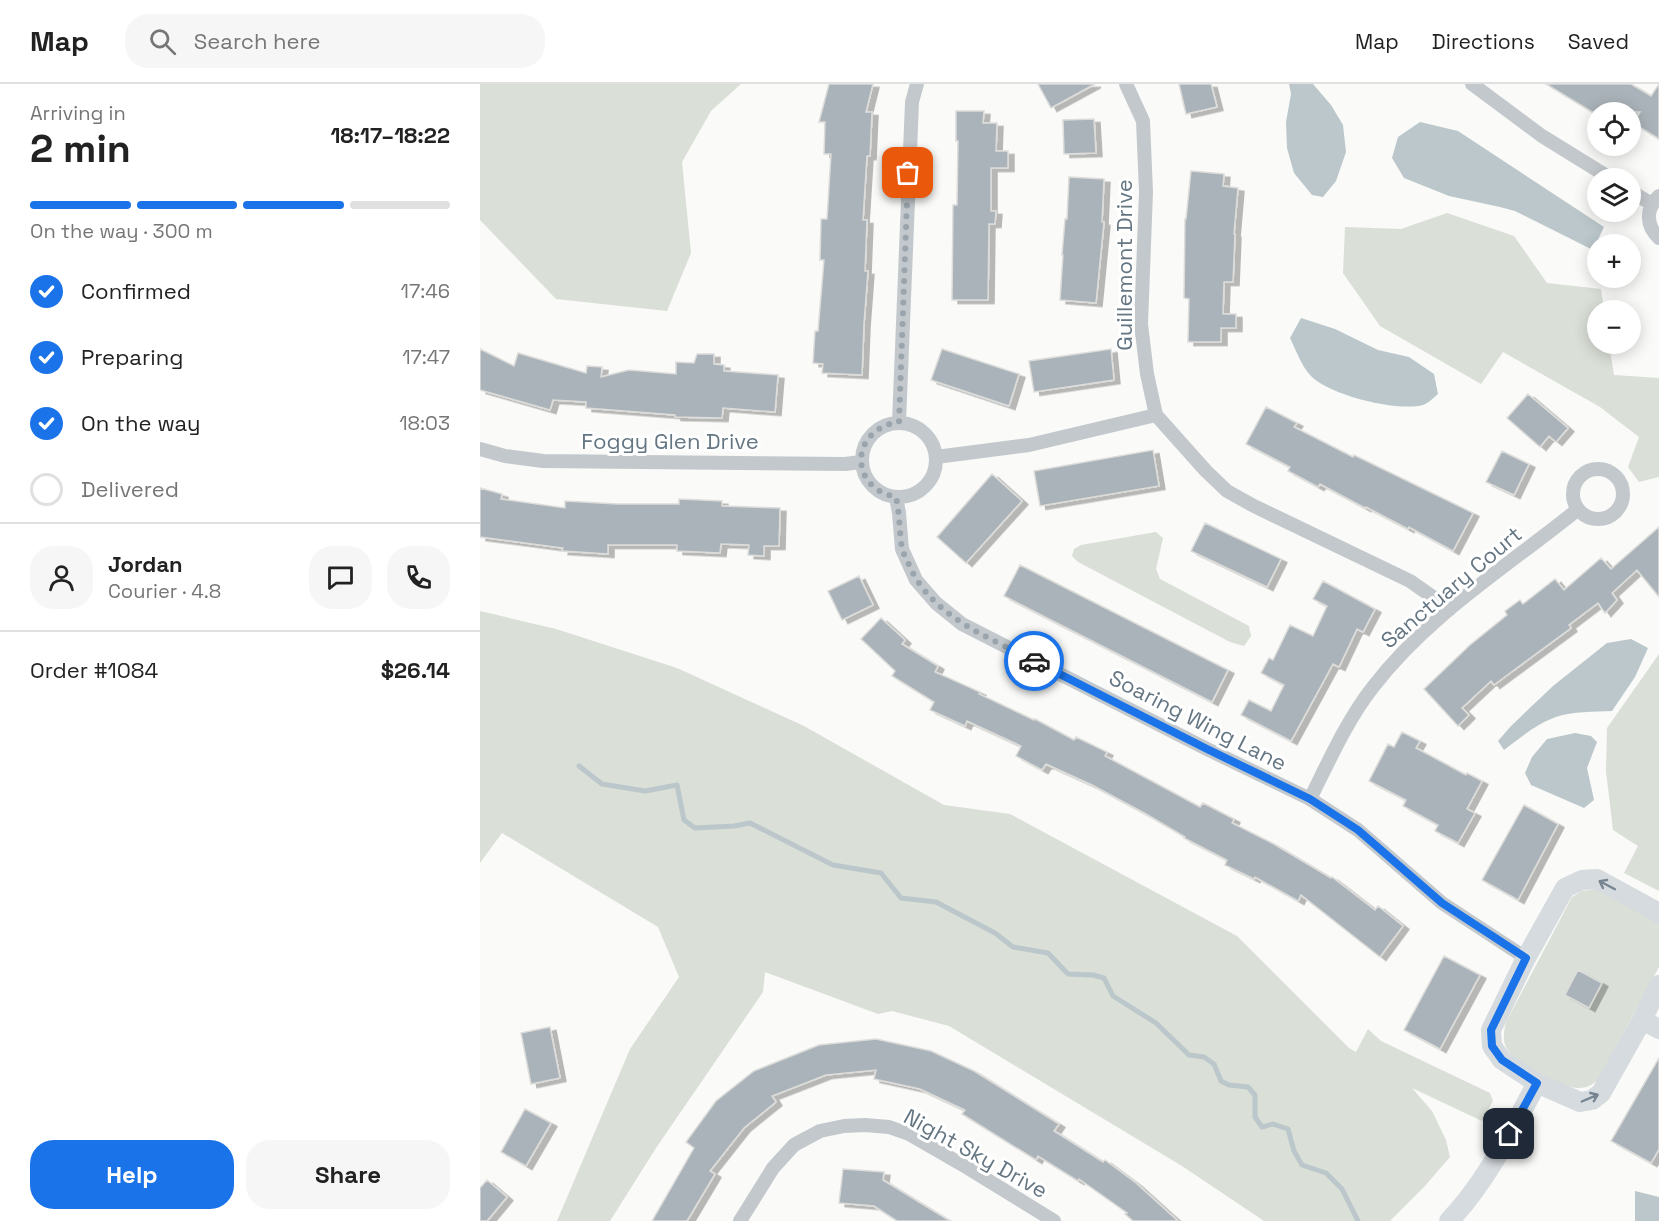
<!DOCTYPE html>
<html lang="en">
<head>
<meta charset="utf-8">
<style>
	body { margin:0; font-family:"Space Grotesk",sans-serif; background:#f6f6f6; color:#222; height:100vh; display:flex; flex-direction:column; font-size:22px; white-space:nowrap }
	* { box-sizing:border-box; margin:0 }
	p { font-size:20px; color:#767676 }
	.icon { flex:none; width:33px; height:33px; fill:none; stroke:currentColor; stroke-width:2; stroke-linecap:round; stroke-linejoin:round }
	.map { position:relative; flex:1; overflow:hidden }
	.details { display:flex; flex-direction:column; background:#fff; width:480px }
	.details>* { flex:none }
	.buttons { position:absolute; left:1107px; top:18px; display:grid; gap:12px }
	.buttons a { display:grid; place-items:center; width:54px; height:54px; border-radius:50%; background:#fff; box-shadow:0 3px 15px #0003; font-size:30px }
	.pin { position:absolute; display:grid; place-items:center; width:51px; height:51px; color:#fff; margin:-26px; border-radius:12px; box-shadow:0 3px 9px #0006 }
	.courier { position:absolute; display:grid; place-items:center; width:60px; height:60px; margin:-30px; border:4px solid #1a73e8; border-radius:50%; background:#fff; color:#222; box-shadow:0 2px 8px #0007 }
	.head em { font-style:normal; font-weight:800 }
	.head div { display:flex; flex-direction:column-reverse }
	.head { display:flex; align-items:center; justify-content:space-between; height:102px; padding:0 30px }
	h1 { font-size:39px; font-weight:800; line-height:45px }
	.bar { display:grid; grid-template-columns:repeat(4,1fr); gap:9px 6px; align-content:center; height:72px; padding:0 30px }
	.bar i { height:8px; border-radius:4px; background:#e0e0e0 }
	.bar .selected { background:#1a73e8 }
	.bar p { grid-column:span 4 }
	.line { display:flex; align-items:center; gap:15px; padding:0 30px; border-top:2px solid #e0e0e0 }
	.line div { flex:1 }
	.round { display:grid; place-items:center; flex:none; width:63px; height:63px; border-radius:24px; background:#f6f6f6 }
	ol { padding:0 30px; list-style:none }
	li { display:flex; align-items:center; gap:18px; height:66px }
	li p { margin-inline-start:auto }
	li .icon { padding:6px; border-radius:50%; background:#1a73e8; color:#fff; stroke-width:4 }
	li:last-child { color:#767676 }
	li i { width:33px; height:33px; border:3px solid #e0e0e0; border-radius:50% }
	.primary-button { display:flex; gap:12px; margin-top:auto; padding:12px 30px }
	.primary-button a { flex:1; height:69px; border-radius:24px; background:#1a73e8; color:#fff; font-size:24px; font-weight:800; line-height:69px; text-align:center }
	.primary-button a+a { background:#f6f6f6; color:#222 }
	header { display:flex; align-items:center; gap:36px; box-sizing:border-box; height:84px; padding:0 30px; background:#fff; border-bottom:2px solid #e0e0e0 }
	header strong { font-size:28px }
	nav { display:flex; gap:33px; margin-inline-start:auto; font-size:21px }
	.search { width:420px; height:54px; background:#f6f6f6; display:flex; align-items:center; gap:15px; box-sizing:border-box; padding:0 21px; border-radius:24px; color:#767676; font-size:22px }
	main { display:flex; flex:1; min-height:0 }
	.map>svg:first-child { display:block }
	.green { fill:#dadfd7 }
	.water { fill:#bbc7cb }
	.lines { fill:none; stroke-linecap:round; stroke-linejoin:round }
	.stream { stroke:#bbc7cb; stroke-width:5 }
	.building { fill:#aab3b9; stroke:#dcdcda; stroke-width:1.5; filter:url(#shadow) }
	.street { stroke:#c3c8cc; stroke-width:14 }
	.secondary { stroke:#d6dbdf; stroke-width:20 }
	.oneway { stroke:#768591 }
	.done { stroke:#99a4ac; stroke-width:6; stroke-dasharray:0 10.8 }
	.route { stroke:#1a73e8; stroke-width:8 }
	.labels { text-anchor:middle; stroke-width:6; stroke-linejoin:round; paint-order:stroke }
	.street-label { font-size:22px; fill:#657683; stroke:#fff }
</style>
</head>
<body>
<header>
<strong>Map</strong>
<div class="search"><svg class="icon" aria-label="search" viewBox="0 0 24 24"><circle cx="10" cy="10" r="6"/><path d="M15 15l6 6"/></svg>Search here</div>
<nav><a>Map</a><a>Directions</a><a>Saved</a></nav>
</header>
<main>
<section class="details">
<div class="head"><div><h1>2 min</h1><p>Arriving in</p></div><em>18:17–18:22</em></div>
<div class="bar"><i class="selected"></i><i class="selected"></i><i class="selected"></i><i></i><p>On the way · 300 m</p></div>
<ol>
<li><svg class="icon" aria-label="check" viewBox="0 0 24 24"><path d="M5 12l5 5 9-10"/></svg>Confirmed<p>17:46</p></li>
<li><svg class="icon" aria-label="check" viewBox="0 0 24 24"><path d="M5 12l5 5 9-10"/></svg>Preparing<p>17:47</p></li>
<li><svg class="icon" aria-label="check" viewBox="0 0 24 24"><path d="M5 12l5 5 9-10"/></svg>On the way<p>18:03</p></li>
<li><i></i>Delivered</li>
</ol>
<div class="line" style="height:108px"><a class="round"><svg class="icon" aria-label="person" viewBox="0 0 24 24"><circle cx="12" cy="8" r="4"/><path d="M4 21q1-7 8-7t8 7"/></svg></a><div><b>Jordan</b><p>Courier · 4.8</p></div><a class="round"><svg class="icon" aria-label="chat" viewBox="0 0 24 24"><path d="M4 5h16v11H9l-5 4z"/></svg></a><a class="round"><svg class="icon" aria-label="phone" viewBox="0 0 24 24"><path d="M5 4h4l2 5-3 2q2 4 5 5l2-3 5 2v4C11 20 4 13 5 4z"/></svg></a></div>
<div class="line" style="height:78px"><div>Order #1084</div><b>$26.14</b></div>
<div class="primary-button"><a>Help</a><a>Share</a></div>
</section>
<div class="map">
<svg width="1179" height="1137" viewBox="0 0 1179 1137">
	<defs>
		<filter id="shadow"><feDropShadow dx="6" dy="3.5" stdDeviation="0" flood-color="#0004"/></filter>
	</defs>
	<rect width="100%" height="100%" fill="#fafaf8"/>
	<path class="green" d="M0,0H261L231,27L202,78L211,169L187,227L76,215L0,136Z
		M967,129L1034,152L1067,199L1121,205L1124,226H1118V260H1129L1134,291L1179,294V393L1159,398L1148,383L1159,353L1120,323L1023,268L1001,300L900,242L863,189L865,143L921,145Z
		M676,448L683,454L676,485L680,495L769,542L771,552L764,562L750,558L598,478L592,472L594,465L601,461Z
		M0,527L76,545L197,584L324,642L464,721L530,730L757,852L869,964L876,968L888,945L901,957L1010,1009L1013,1017L1002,1037L932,1004L952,1027L966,1056L970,1073L944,1103L910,1137H784L702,1082L469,942L412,927L398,930L285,888L283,908L176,1064L130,1137H77L150,965L199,893L178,843L22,749L0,779Z
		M1179,570V807L1144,789L1158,762L1133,746L1126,687L1127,644Z
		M1122,804L1179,835V883L1119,994C1114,1000 1108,1004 1099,1004C1083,1004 1035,980 1027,965C1022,957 1024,947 1026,938L1092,813L1102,807Z"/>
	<path class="water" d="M809,0H833L851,21L863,41L866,68L856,97L843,113L832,111L814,89L807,64L806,38L811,10Z
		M940,38L978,47L1124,143L1113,166L1035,127L1020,123L969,112L924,94L912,74L918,53Z
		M821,234L855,245L898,266L929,273L954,290L958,310C953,314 949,319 943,321C917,328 848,311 830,291C821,281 816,266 810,254Z
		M1151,555L1168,564L1155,593L1132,627C1114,628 1093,627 1076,633C1056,640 1040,654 1024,666L1018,657L1031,642L1073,602L1127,559Z
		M1095,649L1111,652L1117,658L1107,684L1114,716L1104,724L1051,701L1045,689L1052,673L1067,655Z
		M1155,1107L1179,1113V1137H1155Z"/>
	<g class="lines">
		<path class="stream" d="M99,682L122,700L165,707L197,701L204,736L215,744L254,742L270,739L353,781L401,789L421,814L456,818L515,849L533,863L568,869L588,890L613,891L624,894L633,912L676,939L709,971L724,973L734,980L741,997L749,1001L768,1003L775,1011V1033L782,1043L793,1040L808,1045L814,1067L822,1081L846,1089L862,1105L878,1137"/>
	</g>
	<path class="building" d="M349,0H393L386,28H392L390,72H387L383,136H387L385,187H388L384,240L382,291L342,289L343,280L333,279L335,247H338L344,176H340L341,135H347L351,70H344L345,38H339Z
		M558,0H615L571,24Z
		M699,0H731L737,23L706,30Z
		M1066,0H1151L1171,12L1179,0V55L1153,39L1160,28H1112Z
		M476,27H504L503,39H517L516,67H528V84H511V127H516L515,140H509L508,216H472L473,121H477L478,57H476Z
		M614,35L616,69L584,70L583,36Z
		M711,87L744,90L743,102L758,104L754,150H755L753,198H744L743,230H756V244H741V258H708L709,215L704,214L705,135H706Z
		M589,93L624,95L622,138H624L616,219L580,216L583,171H582L585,135H587Z
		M0,265L34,282L38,269L106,289L107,282L122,283L121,293L149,286L196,290V278L214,279L217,270H234V280L244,281V287L298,291L295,328L243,324L242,334L195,333V331L106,324V318L73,316L70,326L0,306Z
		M462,265L539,290L529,322L451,296Z
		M631,265L634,296L554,308L549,277Z
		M1048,310L1088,344L1076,358L1069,352L1060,363L1027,334Z
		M786,323L817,339L814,343L873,373L874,371L993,429L973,467L929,443L928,445L886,423L885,424L840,400L838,403L808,387L810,383L766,360Z
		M673,366L679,402L560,422L554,387Z
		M1022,367L1049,380L1034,411L1006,398Z
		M512,390L542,417L486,479L457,453Z
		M0,404L22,410L21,415L85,424V417L137,420H199V415L242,417V422L300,424L299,462H284V472L268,471L269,461L241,460L240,469L197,467V461H128V470L82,467L83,464L0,453Z
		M725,439L801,475L787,503L711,467Z
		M1179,443V513L1157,486L1132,509L1137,516L1125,529L1118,519L1089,541L1091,544L1026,592L1014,601L1011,597L982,624L989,631L978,642L944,605L990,561L1027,531L1025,527L1040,516L1043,520L1075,495L1084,506L1121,474L1131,485Z
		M540,481L748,586L732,618L524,512Z
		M379,492L393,521L362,536L348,507Z
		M843,497L895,525L883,548L877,545L859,583L853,580L811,657L761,631L769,616L791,627L804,601L781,589L789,574L793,576L810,541L833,552L847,522L833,515Z
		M401,534L425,556L422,560L458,582L455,588L500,608L499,610L554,636L555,635L594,656L596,653L627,668L625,672L720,723L723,719L754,735L752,739L792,759L851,794L852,793L895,826L898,822L923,842L900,873L821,811L818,817L775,793L774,795L745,781L747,776L704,754L705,753L666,730L612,701L566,680L562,686L536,672L541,662L487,637L485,642L450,626L454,618L412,592L415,587L381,555Z
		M922,648L940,657L936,664L986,691L987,689L1002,697L987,725L995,729L978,759L955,747L958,741L923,722L926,716L889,697L908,660L914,663Z
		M1044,721L1078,740L1038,816L1002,796Z
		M964,872L1000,891L960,965L924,946Z
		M1098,886L1122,899L1109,924L1085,911Z
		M70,943L80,994L51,1000L41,949Z
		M396,955L451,967L494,987L579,1040L574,1047L623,1078L625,1076L656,1099L698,1137H653L645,1130L647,1129L599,1095L598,1097L558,1072L556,1076L482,1030L485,1026L440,1005L394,995L396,986L346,991L292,1012L296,1018L264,1044L230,1087L235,1090L207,1137H172L214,1064L206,1058L236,1017L274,987L339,961Z
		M1179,974V1065L1171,1079L1131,1057Z
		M45,1025L71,1039L46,1082L21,1068Z
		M363,1085L404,1088L403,1096L470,1137H417L394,1122L359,1119Z
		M7,1096L27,1113L7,1137H0V1104Z"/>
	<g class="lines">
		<path class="street" d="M646,0L663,37L666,108L661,240L667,290L676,331L726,387L747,407L774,422L930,497L970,525
			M992,0L1062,52L1130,94
			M1150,107L1172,120
			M1179,112C1165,125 1166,142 1179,154
			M419,338L432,18L437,0
			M382 376a37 37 0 1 1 74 0a37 37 0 1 1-74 0Z
			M0,365L25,372L63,377L365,380L381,378
			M456,373L549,361L676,331
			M1093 410a25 25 0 1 1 50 0a25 25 0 1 1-50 0Z
			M416,413L419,429L422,465L436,496L456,519L482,540L727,665L830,715L878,746L962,819L1046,874
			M830,715C849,677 867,636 893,603C948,531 1028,482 1097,426
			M260,1137L293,1084L314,1061L340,1047L364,1042L385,1041L409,1043L429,1050L488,1084L574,1137"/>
		<path class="secondary" d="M1179,829L1117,795L1102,796L1085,804L1046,874L1011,946L1012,962L1022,976L1057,999L1100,1018L1112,1016L1121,1009L1162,936L1179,901
			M1162,936L1179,945
			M969,1137C1007,1097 1031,1047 1057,999"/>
	</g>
	<defs><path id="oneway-shaft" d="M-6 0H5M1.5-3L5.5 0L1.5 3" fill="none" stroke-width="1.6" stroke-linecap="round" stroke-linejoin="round" transform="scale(1.5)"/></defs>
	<g class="oneway">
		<use href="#oneway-shaft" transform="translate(1127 801) rotate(-152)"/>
		<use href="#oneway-shaft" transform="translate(1110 1014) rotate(-23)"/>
	</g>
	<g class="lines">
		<path class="done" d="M428,89L419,338C370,345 368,404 416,413C420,430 419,447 422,464C423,470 427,475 429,481C451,532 508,553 554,577"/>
		<path class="route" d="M554,577L727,665L830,715L878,746L962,819L1046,874L1011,946L1012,962L1022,976L1057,999L1029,1050"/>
	</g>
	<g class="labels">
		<g class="street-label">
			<text transform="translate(644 181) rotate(-90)" y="8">Guillemont Drive</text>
			<text x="190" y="365">Foggy Glen Drive</text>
			<text transform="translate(971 503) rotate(-40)" y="8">Sanctuary Court</text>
			<text transform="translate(718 636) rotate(27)" y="8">Soaring Wing Lane</text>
			<text transform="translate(496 1069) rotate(29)" y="8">Night Sky Drive</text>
		</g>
	</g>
</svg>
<div class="buttons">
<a><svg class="icon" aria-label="locate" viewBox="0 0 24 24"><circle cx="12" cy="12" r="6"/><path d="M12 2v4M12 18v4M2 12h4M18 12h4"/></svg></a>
<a><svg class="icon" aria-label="layers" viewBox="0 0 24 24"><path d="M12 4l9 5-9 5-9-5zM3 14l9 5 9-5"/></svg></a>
<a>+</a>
<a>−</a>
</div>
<div class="pin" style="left:428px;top:89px;background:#ea580c"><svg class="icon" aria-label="bag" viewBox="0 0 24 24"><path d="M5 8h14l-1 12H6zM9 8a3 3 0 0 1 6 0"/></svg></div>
<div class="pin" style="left:1029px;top:1050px;background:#1f2937"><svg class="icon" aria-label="home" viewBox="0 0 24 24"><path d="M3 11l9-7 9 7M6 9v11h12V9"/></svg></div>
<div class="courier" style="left:554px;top:577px"><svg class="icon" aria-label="car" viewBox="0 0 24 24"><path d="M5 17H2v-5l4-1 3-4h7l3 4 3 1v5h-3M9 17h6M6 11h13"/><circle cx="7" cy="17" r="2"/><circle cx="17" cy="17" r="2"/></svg></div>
</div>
</main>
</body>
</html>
